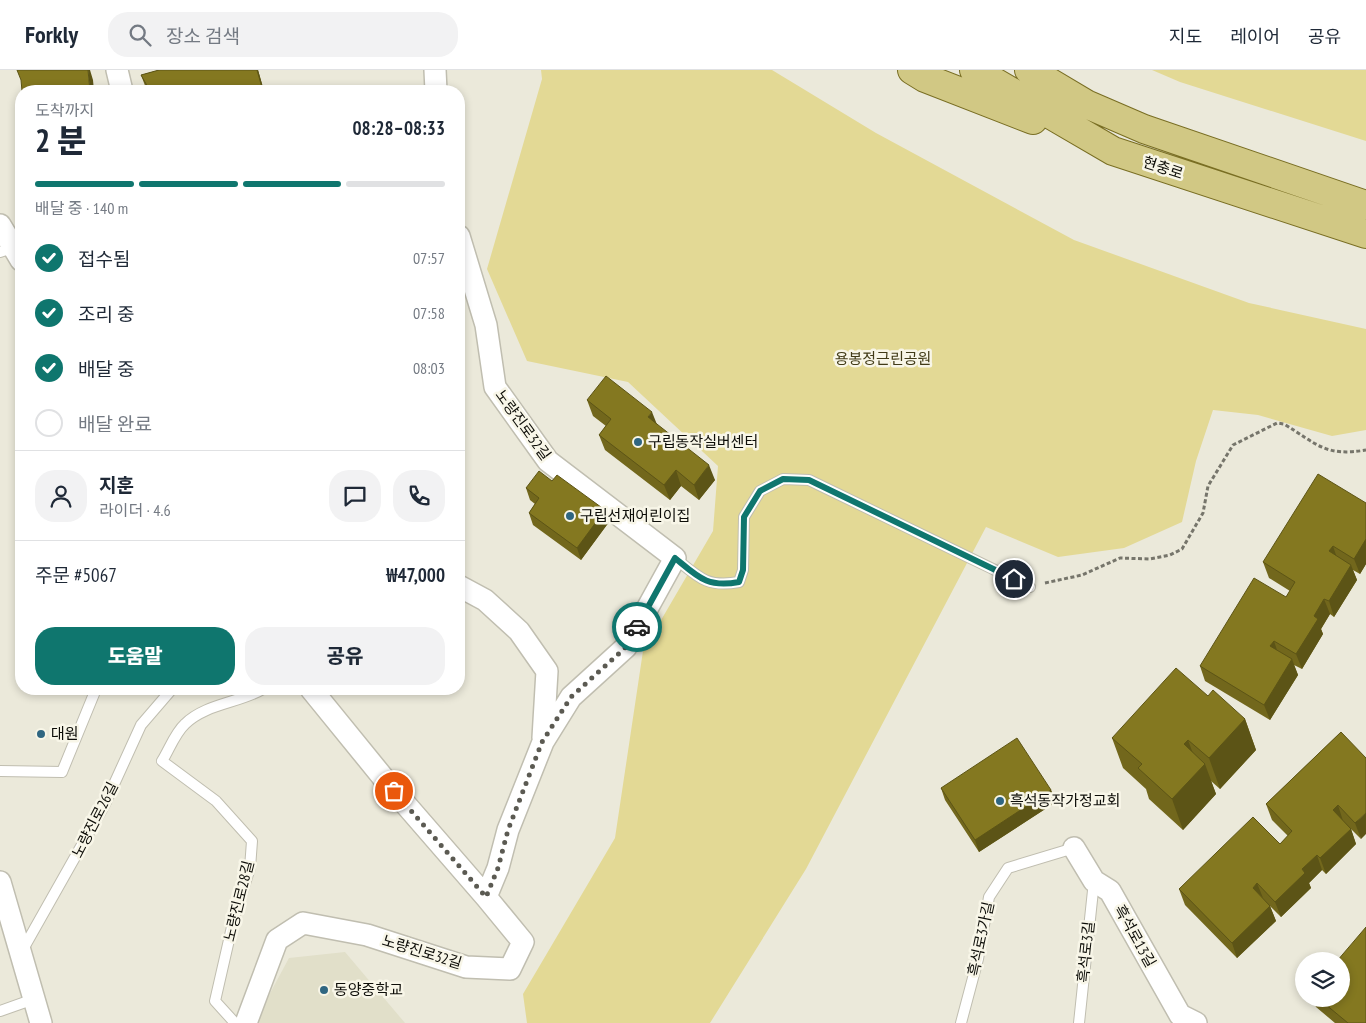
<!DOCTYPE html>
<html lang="ko">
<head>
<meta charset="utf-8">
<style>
	body { margin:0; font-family:"PT Sans Narrow","Noto Sans KR",sans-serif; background:#f2f2f3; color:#1f2937; height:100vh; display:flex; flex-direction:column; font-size:19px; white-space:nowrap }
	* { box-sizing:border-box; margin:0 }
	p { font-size:16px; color:#747a83 }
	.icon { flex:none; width:28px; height:28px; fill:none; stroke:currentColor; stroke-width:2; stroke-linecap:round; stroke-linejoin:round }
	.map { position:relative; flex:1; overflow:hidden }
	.sheet { position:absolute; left:15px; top:15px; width:450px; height:610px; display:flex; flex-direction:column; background:#fff; border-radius:20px; box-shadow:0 2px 8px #0003 }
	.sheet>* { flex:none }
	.tools { position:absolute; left:1295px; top:882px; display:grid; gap:10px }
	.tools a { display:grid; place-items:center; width:55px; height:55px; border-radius:50%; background:#fff; box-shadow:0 2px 8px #0003; font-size:25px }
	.pin { position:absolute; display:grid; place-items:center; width:42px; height:42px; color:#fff; margin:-21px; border:2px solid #fff; border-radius:50%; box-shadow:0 1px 5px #0007 }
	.courier { position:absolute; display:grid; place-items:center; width:50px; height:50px; margin:-25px; border:4px solid #0f766e; border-radius:50%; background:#fff; color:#222; box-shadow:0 1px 6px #0007 }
	.summary em { font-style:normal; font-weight:800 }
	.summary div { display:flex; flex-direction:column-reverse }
	.summary { display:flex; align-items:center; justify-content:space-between; height:85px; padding:0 20px }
	h1 { font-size:32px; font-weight:800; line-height:38px }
	.bar { display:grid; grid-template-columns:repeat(4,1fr); gap:8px 5px; align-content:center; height:60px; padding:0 20px }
	.bar i { height:6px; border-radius:4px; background:#e0e1e3 }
	.bar .active { background:#0f766e }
	.bar p { grid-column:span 4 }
	.line { display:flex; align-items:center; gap:12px; padding:0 20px; border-top:1px solid #e0e1e3 }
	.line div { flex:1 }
	.round { display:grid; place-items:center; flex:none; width:52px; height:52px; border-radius:20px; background:#f2f2f3 }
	ol { padding:0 20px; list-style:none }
	li { display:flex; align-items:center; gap:15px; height:55px }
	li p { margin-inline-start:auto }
	li .icon { padding:5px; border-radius:50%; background:#0f766e; color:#fff; stroke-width:4 }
	li:last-child { color:#747a83 }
	li i { width:28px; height:28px; border:2px solid #e0e1e3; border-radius:50% }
	.button { display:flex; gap:10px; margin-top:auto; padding:10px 20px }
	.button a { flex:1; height:58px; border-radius:20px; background:#0f766e; color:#fff; font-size:20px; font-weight:800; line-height:58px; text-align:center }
	.button a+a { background:#f2f2f3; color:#1f2937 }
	header { display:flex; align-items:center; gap:30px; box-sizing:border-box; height:70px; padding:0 25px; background:#fff; border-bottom:1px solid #e0e1e3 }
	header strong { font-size:24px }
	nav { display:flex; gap:28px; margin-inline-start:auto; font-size:18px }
	.search { width:350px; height:45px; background:#f2f2f3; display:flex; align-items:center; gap:12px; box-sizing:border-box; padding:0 18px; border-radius:20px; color:#747a83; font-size:19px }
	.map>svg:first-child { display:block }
	.built { fill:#e1dfc9 }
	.green { fill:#e3d995 }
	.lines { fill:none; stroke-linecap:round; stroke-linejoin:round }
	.lane-casing { stroke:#c0beb0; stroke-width:12 }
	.street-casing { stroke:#c0beb0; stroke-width:24 }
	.primary-casing { stroke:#796e23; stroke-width:30 }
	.path { stroke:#76756b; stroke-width:3; stroke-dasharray:4 2.5; stroke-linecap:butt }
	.lane { stroke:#fff; stroke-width:10 }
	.street { stroke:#fff; stroke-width:21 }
	.primary { stroke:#d1c884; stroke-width:28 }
	.wall { fill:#72671c }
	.shaded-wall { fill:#5c5416 }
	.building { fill:#847820; stroke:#5c5416 }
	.done { stroke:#5b5a52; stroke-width:5; stroke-dasharray:0 9 }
	.route { stroke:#0f766e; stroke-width:6 }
	.poi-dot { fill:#2f6681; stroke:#f8f6e8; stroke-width:2 }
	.labels { text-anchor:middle; stroke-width:5; stroke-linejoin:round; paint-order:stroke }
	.street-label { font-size:15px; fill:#0d0d08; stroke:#f8f6e8 }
	.park-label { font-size:15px; fill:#413b17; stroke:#f8f6e8 }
	.poi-label { font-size:15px; fill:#0d0d08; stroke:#f8f6e8; text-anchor:start }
</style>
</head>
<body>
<header>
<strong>Forkly</strong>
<div class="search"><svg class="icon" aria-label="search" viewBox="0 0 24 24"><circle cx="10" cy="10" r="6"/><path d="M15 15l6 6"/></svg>장소 검색</div>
<nav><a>지도</a><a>레이어</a><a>공유</a></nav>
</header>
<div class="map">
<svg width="1366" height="953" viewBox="0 0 1366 953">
	<rect width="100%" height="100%" fill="#ebe9da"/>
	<path class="built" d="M345,882L405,953H254L289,888Z"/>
	<path class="green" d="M541,0H772L876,63L1074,170L1249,233L1366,259V360L1332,366L1258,345L1213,340L1196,391L1182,452L1124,478L1058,487L986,457L806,799L710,953H527L523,924L615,768L643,581L713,461L718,396L628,312L527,291L487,199L542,9Z
		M1152,0H1366V71L1180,12Z"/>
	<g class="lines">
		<defs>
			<path id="lane" d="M0,182L12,178
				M675,488C698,507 707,518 739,512L743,500L744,447L760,421L783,409L809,410L1030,517
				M0,701L62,702L96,619
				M22,881L105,734L141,655L172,619
				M0,941L34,929
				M235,953L215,931L234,848L250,798L252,771L216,731L162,691C169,680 175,663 185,654C205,634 239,633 263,619
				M961,953L978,889L989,827L1008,798L1074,778
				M1079,953L1094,811"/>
			<path id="street" d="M117,0L122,21
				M435,0L436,21
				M0,155L21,190
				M459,516L485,530L519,561L547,601L543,668
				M311,619L394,721L486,827
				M1074,778L1094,811L1110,821L1180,945L1196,953
				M0,812L41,953
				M246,953L277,870L303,853L367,865L466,897L510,899L523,872L486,827L498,798L508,760L543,672L571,627L626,577L675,488L548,391L495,317L486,255L459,166"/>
			<path id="primary" d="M912,0L925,8L1033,50
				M974,0L1113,81L1366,164
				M1029,0L1086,34L1144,59L1366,135"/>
		</defs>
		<use href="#lane" class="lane-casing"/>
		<use href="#street" class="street-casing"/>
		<use href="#primary" class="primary-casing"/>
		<path class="path" d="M1045,513L1082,505L1120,488L1150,489L1170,485L1182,479L1203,443L1208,416L1233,375L1277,353L1284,354C1317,374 1325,387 1366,380"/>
		<use href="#lane" class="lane"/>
		<use href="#street" class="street"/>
		<use href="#primary" class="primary"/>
	</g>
	<path class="wall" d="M159,0H258L264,21H147L141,5Z
		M587,330L656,354L715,410L699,430L681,416L670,430L605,380L599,365L606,356L593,346Z
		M552,411L605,440L609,452L581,490L533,455L529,443L535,434L530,430L526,418Z
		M1366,433V494L1360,504L1353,500L1357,510L1334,547L1330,544L1321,559L1323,564L1302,599L1294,595L1298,605L1270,650L1205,611L1200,596L1286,527L1290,521L1269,508L1263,492Z
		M1208,626L1245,649L1256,680L1220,719L1211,711L1216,724L1183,760L1149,729L1146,719L1123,698L1112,668Z
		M1341,662L1361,769L1343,751L1351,759L1356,774L1326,804L1322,800L1309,813L1311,818L1281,847L1270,836L1276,851L1237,888L1185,835L1179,819L1280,774L1288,766L1272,750L1266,734Z
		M941,718L1051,720L1056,732L979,782L945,730Z
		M1313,929H1341L1366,953H1335L1316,937Z"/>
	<path class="shaded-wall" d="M88,0H90L93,10L94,21H90Z
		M257,0H258L264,21H263Z
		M652,342L658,357L648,347Z
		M709,395L715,410L699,430L694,415Z
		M676,400L681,416L670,430L664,415Z
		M605,440L609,452L581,490L577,478Z
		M1366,469V494L1360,504L1354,489Z
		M1333,476L1338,491L1329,481Z
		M1351,495L1357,510L1334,547L1329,531Z
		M1324,529L1330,544L1321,559L1323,564L1302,599L1296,584L1314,546Z
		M1274,571L1279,586L1270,576Z
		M1292,589L1298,605L1270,650L1264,635Z
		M1245,649L1256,680L1220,719L1209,688Z
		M1188,670L1199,700L1205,694L1216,724L1183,760L1172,729L1184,674Z
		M1051,720L1056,732L979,782L975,770Z
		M1338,735L1343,751L1333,740Z
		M1366,743V764L1361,769L1355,753Z
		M1351,759L1356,774L1326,804L1320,788Z
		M1317,785L1322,800L1309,813L1311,818L1281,847L1275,832L1302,799Z
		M1257,813L1263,828L1253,818Z
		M1270,836L1276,851L1237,888L1232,873Z"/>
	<path class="building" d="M17,0H88L90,21H22L21,10Z
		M159,0H257L263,21H150L141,5Z
		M606,306L652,342L648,347L709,395L694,415L676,400L664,415L599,365L611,349L587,330Z
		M539,401L552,411L557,405L605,440L577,478L529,443L539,428L526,418Z
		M1318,404L1366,433V469L1354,489L1333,476L1329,481L1351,495L1329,531L1324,529L1314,546L1318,549L1296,584L1274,571L1270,576L1292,589L1264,635L1200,596L1254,508L1286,527L1295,512L1263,492Z
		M1176,598L1208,626L1213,620L1245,649L1209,688L1188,670L1184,674L1205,694L1172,729L1138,698L1142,694L1112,668Z
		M1341,662L1366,688V743L1355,753L1338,735L1333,740L1351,759L1320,788L1317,785L1302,799L1305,803L1275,832L1257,813L1253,818L1270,836L1232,873L1179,819L1253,747L1280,774L1292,761L1266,734Z
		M1017,668L1051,720L975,770L941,718Z
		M1366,857V953H1348L1319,929H1341V891H1337Z"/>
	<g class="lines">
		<path class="done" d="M394,721L486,827L498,798L508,760L542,672L571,627L626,577L637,557"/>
		<path class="route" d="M637,557L675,488C698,507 707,518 739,512L743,500L744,447L760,421L783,409L809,410L1014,509"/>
	</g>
	<g class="poi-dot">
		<circle cx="638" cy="372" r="5"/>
		<circle cx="570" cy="446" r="5"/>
		<circle cx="41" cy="664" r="5"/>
		<circle cx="1000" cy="731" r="5"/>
		<circle cx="324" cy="920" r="5"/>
	</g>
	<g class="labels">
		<g class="street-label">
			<text transform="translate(1163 98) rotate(18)" y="5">현충로</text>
			<text transform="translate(523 355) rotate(54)" y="5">노량진로32길</text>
			<text transform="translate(95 750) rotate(-63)" y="5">노량진로26길</text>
			<text transform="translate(239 831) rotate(-76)" y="5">노량진로28길</text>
			<text transform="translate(1135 866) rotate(61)" y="5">흑석로13길</text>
			<text transform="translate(981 869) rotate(-78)" y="5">흑석로3가길</text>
			<text transform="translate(422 882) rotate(17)" y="5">노량진로32길</text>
			<text transform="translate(1086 882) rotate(-84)" y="5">흑석로3길</text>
		</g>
		<g class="park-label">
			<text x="883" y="294">용봉정근린공원</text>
		</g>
		<g class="poi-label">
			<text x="648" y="377">구립동작실버센터</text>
			<text x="580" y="451">구립선재어린이집</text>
			<text x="51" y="669">대원</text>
			<text x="1010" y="736">흑석동작가정교회</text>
			<text x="334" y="925">동양중학교</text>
		</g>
	</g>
</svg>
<div class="tools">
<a><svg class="icon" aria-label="layers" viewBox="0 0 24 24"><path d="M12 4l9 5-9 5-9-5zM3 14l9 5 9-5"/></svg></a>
</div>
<div class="pin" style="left:394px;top:721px;background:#ea580c"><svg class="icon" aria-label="bag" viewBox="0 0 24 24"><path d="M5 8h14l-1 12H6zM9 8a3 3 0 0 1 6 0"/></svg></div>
<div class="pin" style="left:1014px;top:509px;background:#1f2937"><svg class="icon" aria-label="home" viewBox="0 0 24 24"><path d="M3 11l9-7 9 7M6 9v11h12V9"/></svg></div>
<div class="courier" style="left:637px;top:557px"><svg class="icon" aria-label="car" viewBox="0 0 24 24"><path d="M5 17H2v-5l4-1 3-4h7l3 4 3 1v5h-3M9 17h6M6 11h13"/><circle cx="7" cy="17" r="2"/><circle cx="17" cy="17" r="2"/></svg></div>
<section class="sheet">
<div class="summary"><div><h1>2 분</h1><p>도착까지</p></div><em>08:28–08:33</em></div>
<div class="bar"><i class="active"></i><i class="active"></i><i class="active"></i><i></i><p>배달 중 · 140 m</p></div>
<ol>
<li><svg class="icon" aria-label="check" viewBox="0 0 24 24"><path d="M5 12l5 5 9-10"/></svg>접수됨<p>07:57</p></li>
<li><svg class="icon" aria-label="check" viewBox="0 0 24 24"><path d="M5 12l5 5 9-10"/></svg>조리 중<p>07:58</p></li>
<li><svg class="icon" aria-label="check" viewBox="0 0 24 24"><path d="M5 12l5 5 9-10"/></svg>배달 중<p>08:03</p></li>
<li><i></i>배달 완료</li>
</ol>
<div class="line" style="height:90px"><a class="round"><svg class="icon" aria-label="person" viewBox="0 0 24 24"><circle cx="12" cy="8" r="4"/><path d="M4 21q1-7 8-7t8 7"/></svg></a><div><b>지훈</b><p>라이더 · 4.6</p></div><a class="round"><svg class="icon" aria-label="chat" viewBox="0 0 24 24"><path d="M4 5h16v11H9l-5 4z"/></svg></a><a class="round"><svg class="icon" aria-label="phone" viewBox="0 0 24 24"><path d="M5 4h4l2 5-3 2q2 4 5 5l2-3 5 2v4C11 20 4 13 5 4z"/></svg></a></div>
<div class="line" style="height:65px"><div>주문 #5067</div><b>₩47,000</b></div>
<div class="button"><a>도움말</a><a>공유</a></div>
</section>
</div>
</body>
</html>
